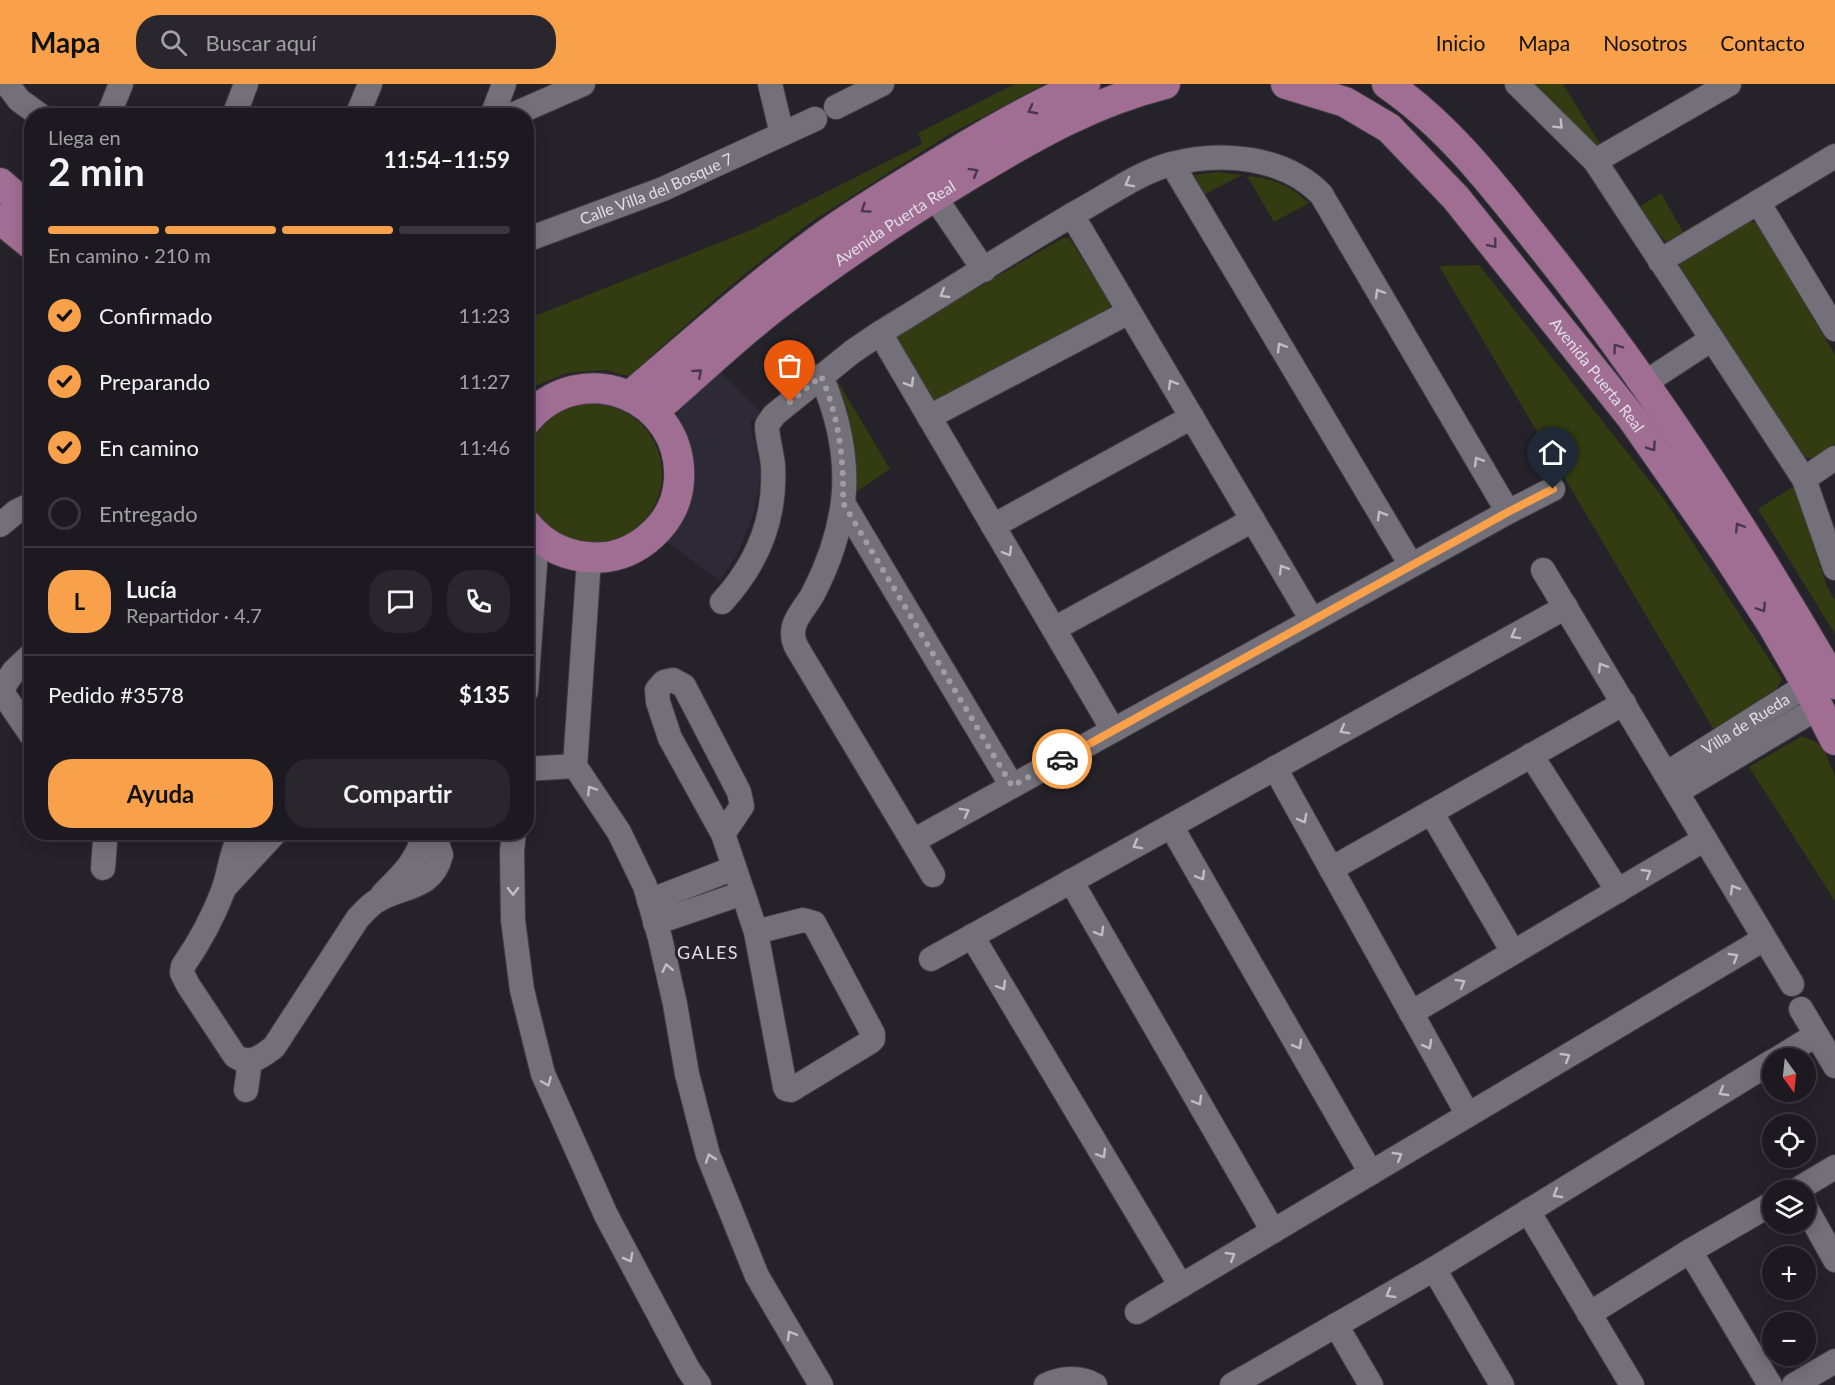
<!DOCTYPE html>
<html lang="es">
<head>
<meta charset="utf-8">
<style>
	body { margin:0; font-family:Lato,sans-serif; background:#29272d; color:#f1f3f6; height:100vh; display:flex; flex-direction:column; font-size:22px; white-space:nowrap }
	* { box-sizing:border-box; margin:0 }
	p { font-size:20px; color:#a0a1a5 }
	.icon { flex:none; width:33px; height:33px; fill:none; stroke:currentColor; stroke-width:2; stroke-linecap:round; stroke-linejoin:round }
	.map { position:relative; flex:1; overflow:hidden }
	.sheet { position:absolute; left:24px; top:24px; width:510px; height:732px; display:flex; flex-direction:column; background:#1c1a20; border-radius:24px; box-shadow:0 3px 15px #0003,0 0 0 2px #3a383e }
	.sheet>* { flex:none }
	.needle { width:39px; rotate:165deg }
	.buttons { position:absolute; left:1762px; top:964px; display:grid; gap:12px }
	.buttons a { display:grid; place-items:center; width:54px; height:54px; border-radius:50%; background:#1c1a20; box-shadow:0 3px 15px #0003,0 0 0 2px #3a383e; font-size:30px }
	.pin { position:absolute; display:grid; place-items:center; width:51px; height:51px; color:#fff; margin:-62px -26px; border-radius:50% 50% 50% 0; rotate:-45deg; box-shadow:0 0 6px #0007 }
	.pin .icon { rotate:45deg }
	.courier { position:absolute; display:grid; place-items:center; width:60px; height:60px; margin:-30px; border:4px solid #f8a14a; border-radius:50%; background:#fff; color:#222; box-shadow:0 2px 8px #0007 }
	.summary em { font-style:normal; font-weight:700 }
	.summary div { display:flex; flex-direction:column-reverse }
	.summary { display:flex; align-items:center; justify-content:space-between; height:102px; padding:0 24px }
	h1 { font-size:39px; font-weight:700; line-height:45px }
	.bar { display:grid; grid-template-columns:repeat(4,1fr); gap:9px 6px; align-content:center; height:72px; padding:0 24px }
	.bar i { height:8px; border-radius:4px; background:#3a383e }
	.bar .current { background:#f8a14a }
	.bar p { grid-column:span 4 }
	.line { display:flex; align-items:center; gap:15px; padding:0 24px; border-top:2px solid #3a383e }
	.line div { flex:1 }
	.round { display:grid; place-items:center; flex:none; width:63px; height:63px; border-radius:24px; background:#29272d }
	ol { padding:0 24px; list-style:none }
	li { display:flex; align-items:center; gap:18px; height:66px }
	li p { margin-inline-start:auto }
	li .icon { padding:6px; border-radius:50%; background:#f8a14a; color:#111; stroke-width:4 }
	li:last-child { color:#a0a1a5 }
	li i { width:33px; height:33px; border:3px solid #3a383e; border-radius:50% }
	.button { display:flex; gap:12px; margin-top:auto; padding:12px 24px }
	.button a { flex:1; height:69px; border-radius:24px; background:#f8a14a; color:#111; font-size:24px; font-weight:700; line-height:69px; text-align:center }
	.button a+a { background:#29272d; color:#f1f3f6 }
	header { display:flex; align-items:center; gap:36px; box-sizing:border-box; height:84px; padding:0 30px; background:#f8a14a; color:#111 }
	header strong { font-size:28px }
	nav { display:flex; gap:33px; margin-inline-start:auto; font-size:21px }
	.search { width:420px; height:54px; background:#29272d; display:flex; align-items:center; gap:15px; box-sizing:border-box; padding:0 21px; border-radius:24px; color:#a0a1a5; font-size:22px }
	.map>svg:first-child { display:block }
	.built { fill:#2e2936 }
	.green { fill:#333c11 }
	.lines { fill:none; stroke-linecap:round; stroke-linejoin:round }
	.minor-casing { stroke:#413e44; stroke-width:26 }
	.major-casing { stroke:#413e44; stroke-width:32 }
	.minor { stroke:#737079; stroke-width:24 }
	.major { stroke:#a06d93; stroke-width:30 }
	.oneway { stroke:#4a384a }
	.oneway2 { stroke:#c0bec4 }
	.done { stroke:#9f9da3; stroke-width:6; stroke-dasharray:0 10.8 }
	.route { stroke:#f8a14a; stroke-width:8 }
	.labels { text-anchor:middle; stroke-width:6; stroke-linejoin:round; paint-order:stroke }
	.street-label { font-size:16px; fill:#e1dfe4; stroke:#25222a }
	.neighbourhood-label { font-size:18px; letter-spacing:1.5px; fill:#e1dfe4; stroke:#25222a }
</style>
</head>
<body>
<header>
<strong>Mapa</strong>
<div class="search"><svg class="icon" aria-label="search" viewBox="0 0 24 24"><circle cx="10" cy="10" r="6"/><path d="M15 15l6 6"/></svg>Buscar aquí</div>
<nav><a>Inicio</a><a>Mapa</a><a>Nosotros</a><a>Contacto</a></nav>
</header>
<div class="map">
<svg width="1835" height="1301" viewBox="0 0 1835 1301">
	<rect width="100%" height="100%" fill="#25222a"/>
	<path class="built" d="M720,288L762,330L750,337L761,390L755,425L739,467L720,497L667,458L684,437L692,413L694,389L689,363L679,340L677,326Z"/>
	<path class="green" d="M1015,0H1045L948,51L808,140L730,202L651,272L631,293L606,286L567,289L528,305L527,304V235L751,146L922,60L918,49Z
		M1535,0H1563L1600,60L1590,61L1534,3Z
		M1218,88L1242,91L1205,110L1194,91Z
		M1247,92C1275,95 1288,100 1309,119L1274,138Z
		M1661,109L1683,148L1666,158L1638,124Z
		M1748,136L1758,140L1835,271V360L1814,375L1804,373L1679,185L1680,176Z
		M1063,154H1069L1111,221L1109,226L938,318L930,317L895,257L898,250Z
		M1479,181L1664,415L1782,595L1776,606L1714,646L1439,182Z
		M837,296L890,385L853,410L854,367L851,347Z
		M522 390a70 70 0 1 1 140 0a70 70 0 1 1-140 0Z
		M1794,402L1827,503L1835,516V550L1758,425Z
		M1802,652L1822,661L1835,692V817L1749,683Z"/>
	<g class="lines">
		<defs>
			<g id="minor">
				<path d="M7,0L19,16L41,32"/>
				<path d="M770,0L782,50"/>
				<path d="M1517,0L1595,77L1804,395L1835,484"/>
				<path d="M836,23L882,0"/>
				<path d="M108,32L121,0"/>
				<path d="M234,32L246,0"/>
				<path d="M357,32L370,0"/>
				<path d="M492,32L504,0"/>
				<path d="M510,32L583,0"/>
				<path d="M1595,77L1729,0"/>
				<path d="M1172,80L1411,481"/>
				<path d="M934,112L984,186"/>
				<path d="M1758,118L1835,245"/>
				<path d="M1072,131L1312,536"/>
				<path id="s1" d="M526,156L663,105L815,35"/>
				<path d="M1660,177L1835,72"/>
				<path d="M880,249L1113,646"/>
				<path d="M821,292C838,331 848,376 843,418C839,449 827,483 813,510C807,521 797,531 794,542C792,550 793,557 797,564L933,791"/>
				<path d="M1643,300L1712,255"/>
				<path d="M929,333L1129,228"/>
				<path d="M1804,395L1835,374"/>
				<path d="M843,419L1012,702"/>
				<path d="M0,441L17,427L32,420"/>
				<path d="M993,442L1192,333"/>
				<path d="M589,475L575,682L619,748L645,802L660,854L675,920L687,990L708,1071L757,1192L821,1301"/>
				<path d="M1543,486L1792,900"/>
				<path d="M722,518C757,480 776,435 773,382C772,368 767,355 767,341L774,331L852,268L880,249C949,207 1016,163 1086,123C1113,108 1141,88 1171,80C1221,67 1283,72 1321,110L1508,428"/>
				<path d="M1054,545L1253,436"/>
				<path d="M32,570L14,587L2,605L4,611L32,652"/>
				<path d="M526,607L537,453"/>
				<path d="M1531,671L1618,807"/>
				<path d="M1275,684L1468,1031"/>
				<path d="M526,685L575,682"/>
				<path id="s2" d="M1666,690L1807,601"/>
				<path d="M1677,708L1819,623"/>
				<path d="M1431,728L1513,868"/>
				<path d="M1171,742L1371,1089"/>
				<path d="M242,748C231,767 230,787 223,807C213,833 199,859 183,882L182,889L188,901L235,972C250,982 261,973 274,963L358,834C363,829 369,822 375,818C399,801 432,808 441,771L433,748"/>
				<path d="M514,748L512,767L513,836L522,906L543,990L606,1131L688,1285L699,1301"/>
				<path d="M723,750L742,722L739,708L684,602L673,596L664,598L657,606L658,618L670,654L723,750L743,809L756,848L785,1003L786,1005L791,1006L870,958L873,955V950L814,839L803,836L756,848"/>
				<path d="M913,757L1508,428L1553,405"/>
				<path d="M103,784L105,757"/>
				<path d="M1331,785L1624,619"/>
				<path d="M1071,797L1273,1147"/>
				<path d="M224,804L276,748"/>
				<path d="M383,810C404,789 417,777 425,748"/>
				<path d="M649,817L734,784"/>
				<path d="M655,839L743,809"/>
				<path d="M972,852L1181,1202"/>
				<path d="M931,875L1566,523"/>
				<path d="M1801,925L1835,982"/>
				<path d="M1411,929L1705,755"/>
				<path d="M1777,975L1816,951"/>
				<path d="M246,1006L250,977"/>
				<path d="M1795,1107L1835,1083"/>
				<path d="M1806,1124L1835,1176"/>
				<path d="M1528,1127L1632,1301"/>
				<path d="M1690,1167L1770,1301"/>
				<path d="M1434,1185L1502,1301"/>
				<path d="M1137,1228L1764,855"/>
				<path d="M1589,1230L1690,1167L1773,1119"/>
				<path d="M1336,1241L1371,1301"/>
				<path d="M1046,1301C1061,1294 1080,1292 1095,1301"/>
				<path d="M1232,1301L1434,1185L1773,977"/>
				<path d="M1794,1301L1835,1277"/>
			</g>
			<g id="major">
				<path id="s3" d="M1286,0L1345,18L1389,44L1456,114L1632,334L1726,469L1772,540L1807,601L1835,656"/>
				<path d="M1387,0C1450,43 1496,105 1543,164C1651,300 1748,449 1835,600"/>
				<path d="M0,99L32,127"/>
				<path d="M0,135L32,161"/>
				<path d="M631,311C692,259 752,205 817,157C859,126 904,100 948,73C992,46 1037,20 1085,0"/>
				<path id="s4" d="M654,327C695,292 735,253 778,220C840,173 905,130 971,90C1034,52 1093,18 1165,0"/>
				<path d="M526,337C580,271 684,312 679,396C678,415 670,432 658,445C644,460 627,470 607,473C574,476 547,466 526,440"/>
			</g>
		</defs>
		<use href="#minor" class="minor-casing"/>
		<use href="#major" class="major-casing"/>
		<use href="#minor" class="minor"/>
		<use href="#major" class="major"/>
	</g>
	<defs><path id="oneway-chevron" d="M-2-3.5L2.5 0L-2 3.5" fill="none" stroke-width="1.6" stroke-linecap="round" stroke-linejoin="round" transform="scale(1.5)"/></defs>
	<g class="oneway">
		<use href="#oneway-chevron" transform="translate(1032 26) rotate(152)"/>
		<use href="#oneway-chevron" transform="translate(974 88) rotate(-31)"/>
		<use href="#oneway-chevron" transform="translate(865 125) rotate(146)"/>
		<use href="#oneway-chevron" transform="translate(1493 160) rotate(51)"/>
		<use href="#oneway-chevron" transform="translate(1617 264) rotate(-126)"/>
		<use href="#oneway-chevron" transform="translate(698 289) rotate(-41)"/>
		<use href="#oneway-chevron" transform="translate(1652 363) rotate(55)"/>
		<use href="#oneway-chevron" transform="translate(1739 443) rotate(-122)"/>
		<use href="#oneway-chevron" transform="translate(1762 524) rotate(57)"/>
	</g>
	<g class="oneway2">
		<use href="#oneway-chevron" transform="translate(1559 41) rotate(45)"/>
		<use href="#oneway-chevron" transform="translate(1129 99) rotate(151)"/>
		<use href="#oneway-chevron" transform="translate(1379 209) rotate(-121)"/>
		<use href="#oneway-chevron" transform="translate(944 210) rotate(149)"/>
		<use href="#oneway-chevron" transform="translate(1281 263) rotate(-121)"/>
		<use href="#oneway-chevron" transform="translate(910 299) rotate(60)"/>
		<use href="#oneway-chevron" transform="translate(1172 300) rotate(-121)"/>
		<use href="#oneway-chevron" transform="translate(1478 377) rotate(-121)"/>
		<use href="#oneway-chevron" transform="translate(1381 431) rotate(-121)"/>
		<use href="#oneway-chevron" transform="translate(1008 468) rotate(60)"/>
		<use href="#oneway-chevron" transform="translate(1283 485) rotate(-121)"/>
		<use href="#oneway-chevron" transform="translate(1515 551) rotate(151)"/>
		<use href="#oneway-chevron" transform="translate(1602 583) rotate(-121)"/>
		<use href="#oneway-chevron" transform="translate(1344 646) rotate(151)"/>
		<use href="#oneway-chevron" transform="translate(591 706) rotate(-123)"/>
		<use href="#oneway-chevron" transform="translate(965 728) rotate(-29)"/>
		<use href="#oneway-chevron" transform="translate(1303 735) rotate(61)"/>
		<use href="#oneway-chevron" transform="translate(1137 761) rotate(151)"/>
		<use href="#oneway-chevron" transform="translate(1647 789) rotate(-31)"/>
		<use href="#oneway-chevron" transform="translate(1201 792) rotate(60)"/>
		<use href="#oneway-chevron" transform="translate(1734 805) rotate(-121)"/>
		<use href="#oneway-chevron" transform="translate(513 807) rotate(89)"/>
		<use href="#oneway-chevron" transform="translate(1100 848) rotate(60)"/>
		<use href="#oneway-chevron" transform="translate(1734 873) rotate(-31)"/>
		<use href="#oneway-chevron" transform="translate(667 884) rotate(-102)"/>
		<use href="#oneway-chevron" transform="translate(1461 899) rotate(-31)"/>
		<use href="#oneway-chevron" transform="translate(1002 902) rotate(59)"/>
		<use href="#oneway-chevron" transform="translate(1298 961) rotate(60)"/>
		<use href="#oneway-chevron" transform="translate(1428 961) rotate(61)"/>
		<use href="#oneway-chevron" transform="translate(1566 973) rotate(-31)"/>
		<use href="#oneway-chevron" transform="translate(547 998) rotate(67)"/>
		<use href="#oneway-chevron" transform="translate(1723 1008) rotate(149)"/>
		<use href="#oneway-chevron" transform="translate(1198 1017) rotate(60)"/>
		<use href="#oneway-chevron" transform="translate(1102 1070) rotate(59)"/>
		<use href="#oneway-chevron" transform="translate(1398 1072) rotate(-31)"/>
		<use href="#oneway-chevron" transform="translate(710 1074) rotate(-109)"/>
		<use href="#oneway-chevron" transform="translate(1557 1110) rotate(149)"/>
		<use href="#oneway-chevron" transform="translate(1231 1172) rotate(-31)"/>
		<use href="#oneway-chevron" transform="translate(629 1174) rotate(62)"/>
		<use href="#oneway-chevron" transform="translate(1390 1210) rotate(150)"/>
		<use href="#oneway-chevron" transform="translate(791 1251) rotate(-120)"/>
	</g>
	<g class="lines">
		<path class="done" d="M790,318L821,292C839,333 844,375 843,419L1012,702L1062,675"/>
		<path class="route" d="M1062,675L1508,428L1553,405"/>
	</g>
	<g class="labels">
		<g class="street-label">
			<text dy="6" stroke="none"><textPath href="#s1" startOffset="140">Calle Villa del Bosque 7</textPath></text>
			<text dy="6" stroke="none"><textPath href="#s4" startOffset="306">Avenida Puerta Real</textPath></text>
			<text dy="6" stroke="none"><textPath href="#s3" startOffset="436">Avenida Puerta Real</textPath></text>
			<text dy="6" stroke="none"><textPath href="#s2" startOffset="94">Villa de Rueda</textPath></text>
		</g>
		<g class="neighbourhood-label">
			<text x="708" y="875">GALES</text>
		</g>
	</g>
</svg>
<div class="buttons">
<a><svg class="needle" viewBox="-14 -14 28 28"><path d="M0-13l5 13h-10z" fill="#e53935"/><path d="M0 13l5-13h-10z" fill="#a0a1a5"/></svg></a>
<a><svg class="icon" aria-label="locate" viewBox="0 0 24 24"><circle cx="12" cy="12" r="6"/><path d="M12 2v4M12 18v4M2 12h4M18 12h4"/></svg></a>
<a><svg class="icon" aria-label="layers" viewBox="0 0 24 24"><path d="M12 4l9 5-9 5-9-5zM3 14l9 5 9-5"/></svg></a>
<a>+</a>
<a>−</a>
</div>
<div class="pin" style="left:790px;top:318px;background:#ea580c"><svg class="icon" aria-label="bag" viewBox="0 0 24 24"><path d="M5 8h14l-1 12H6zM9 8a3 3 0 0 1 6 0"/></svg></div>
<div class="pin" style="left:1553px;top:405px;background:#1f2937"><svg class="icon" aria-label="home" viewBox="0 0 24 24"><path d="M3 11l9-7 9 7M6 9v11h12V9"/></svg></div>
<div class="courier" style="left:1062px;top:675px"><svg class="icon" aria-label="car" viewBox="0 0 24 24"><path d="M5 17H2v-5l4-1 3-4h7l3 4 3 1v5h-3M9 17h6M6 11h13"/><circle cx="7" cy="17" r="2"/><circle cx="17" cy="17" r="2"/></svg></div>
<section class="sheet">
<div class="summary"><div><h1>2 min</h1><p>Llega en</p></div><em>11:54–11:59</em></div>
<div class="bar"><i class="current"></i><i class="current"></i><i class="current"></i><i></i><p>En camino · 210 m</p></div>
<ol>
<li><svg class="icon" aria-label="check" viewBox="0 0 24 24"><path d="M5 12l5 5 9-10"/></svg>Confirmado<p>11:23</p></li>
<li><svg class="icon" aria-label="check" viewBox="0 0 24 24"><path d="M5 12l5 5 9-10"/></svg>Preparando<p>11:27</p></li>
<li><svg class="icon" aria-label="check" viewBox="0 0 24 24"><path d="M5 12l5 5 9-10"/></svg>En camino<p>11:46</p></li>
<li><i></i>Entregado</li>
</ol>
<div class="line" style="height:108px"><b class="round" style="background:#f8a14a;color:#111">L</b><div><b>Lucía</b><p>Repartidor · 4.7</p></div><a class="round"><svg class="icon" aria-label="chat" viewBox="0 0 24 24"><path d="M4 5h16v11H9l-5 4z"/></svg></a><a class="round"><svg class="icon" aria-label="phone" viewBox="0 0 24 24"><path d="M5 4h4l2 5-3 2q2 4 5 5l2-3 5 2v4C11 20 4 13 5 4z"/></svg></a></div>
<div class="line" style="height:78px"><div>Pedido #3578</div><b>$135</b></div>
<div class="button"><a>Ayuda</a><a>Compartir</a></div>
</section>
</div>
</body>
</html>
